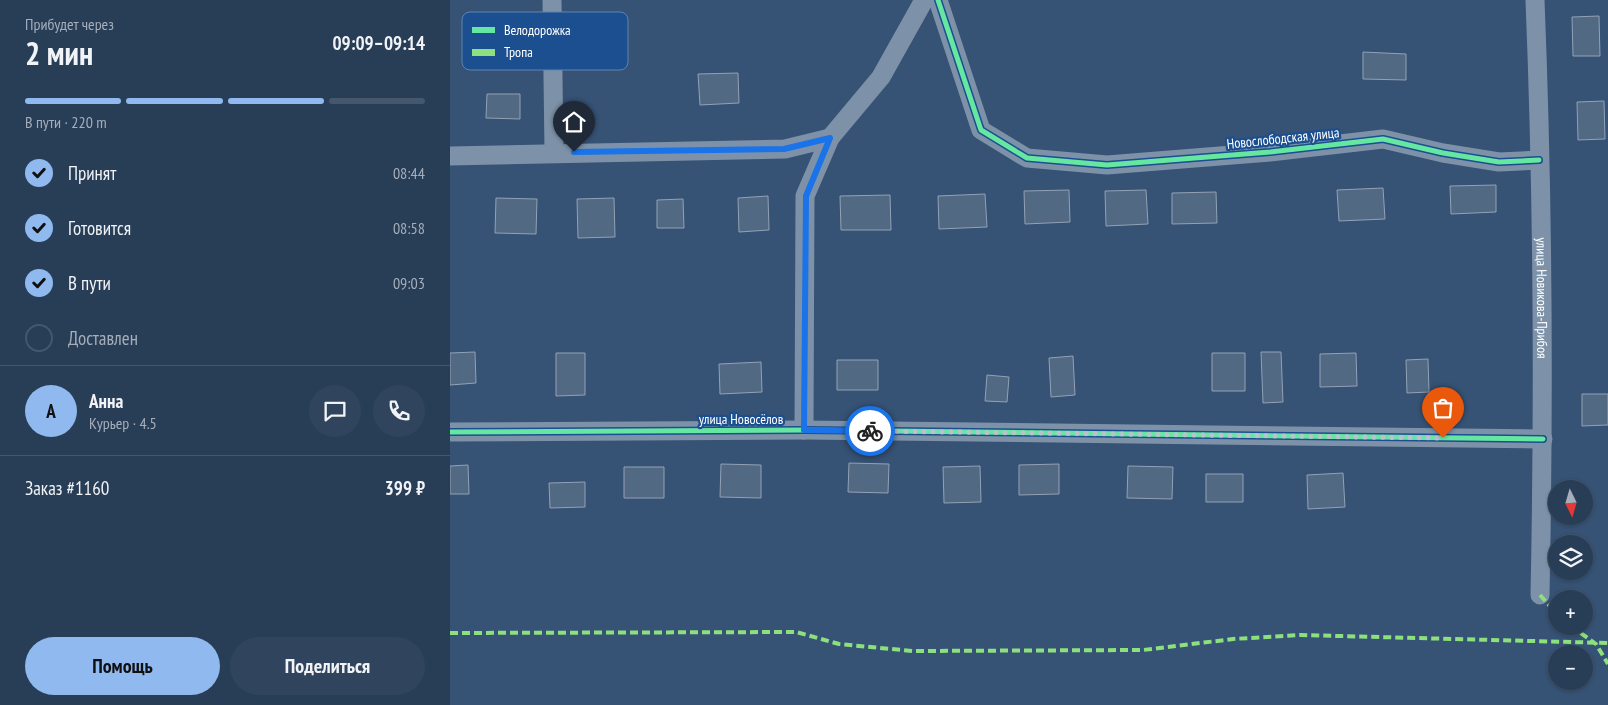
<!DOCTYPE html>
<html lang="ru">
<head>
<meta charset="utf-8">
<style>
	body { margin:0; font-family:"PT Sans Narrow",sans-serif; background:#30455d; color:#f1f3f6; height:100vh; display:flex; flex-direction:column; font-size:19px; white-space:nowrap }
	* { box-sizing:border-box; margin:0 }
	p { font-size:16px; color:#a5aeba }
	.icon { flex:none; width:28px; height:28px; fill:none; stroke:currentColor; stroke-width:2; stroke-linecap:round; stroke-linejoin:round }
	.map { position:relative; flex:1; overflow:hidden }
	.details { display:flex; flex-direction:column; background:#283e57; width:450px }
	.details>* { flex:none }
	.needle { width:32px; rotate:175deg }
	.buttons { position:absolute; left:1098px; top:480px; display:grid; gap:10px }
	.buttons a { display:grid; place-items:center; width:45px; height:45px; border-radius:50%; background:#283e57; box-shadow:0 1px 4px #0004,0 0 0 1px #44576d; font-size:25px }
	.pin { position:absolute; display:grid; place-items:center; width:42px; height:42px; color:#fff; margin:-51px -21px; border-radius:50% 50% 50% 0; rotate:-45deg; box-shadow:0 0 5px #0007 }
	.pin .icon { rotate:45deg }
	.courier { position:absolute; display:grid; place-items:center; width:50px; height:50px; margin:-25px; border:4px solid #1a73e8; border-radius:50%; background:#fff; color:#222; box-shadow:0 1px 6px #0007 }
	.headline em { font-style:normal; font-weight:700 }
	.headline div { display:flex; flex-direction:column-reverse }
	.headline { display:flex; align-items:center; justify-content:space-between; height:85px; padding:0 25px }
	h1 { font-size:32px; font-weight:700; line-height:38px }
	.bar { display:grid; grid-template-columns:repeat(4,1fr); gap:8px 5px; align-content:center; height:60px; padding:0 25px }
	.bar i { height:6px; border-radius:4px; background:#44576d }
	.bar .current { background:#90b9f0 }
	.bar p { grid-column:span 4 }
	.line { display:flex; align-items:center; gap:12px; padding:0 25px; border-top:1px solid #44576d }
	.line div { flex:1 }
	.round { display:grid; place-items:center; flex:none; width:52px; height:52px; border-radius:26px; background:#30455d }
	ol { padding:0 25px; list-style:none }
	li { display:flex; align-items:center; gap:15px; height:55px }
	li p { margin-inline-start:auto }
	li .icon { padding:5px; border-radius:50%; background:#90b9f0; color:#111; stroke-width:4 }
	li:last-child { color:#a5aeba }
	li i { width:28px; height:28px; border:2px solid #44576d; border-radius:50% }
	.action { display:flex; gap:10px; margin-top:auto; padding:10px 25px }
	.action a { flex:1; height:58px; border-radius:30px; background:#90b9f0; color:#111; font-size:20px; font-weight:700; line-height:58px; text-align:center }
	.action a+a { background:#30455d; color:#f1f3f6 }
	main { display:flex; flex:1; min-height:0 }
	.map>svg:first-child { display:block }
	.building { fill:#526984; stroke:#92a2b6 }
	.lines { fill:none; stroke-linecap:round; stroke-linejoin:round }
	.street { stroke:#7d92a8; stroke-width:19 }
	.quiet { stroke:#8de07e; stroke-width:4; stroke-dasharray:8 4; stroke-linecap:butt }
	.cycleway-casing { stroke:#1b4f8f; stroke-width:8 }
	.cycleway { stroke:#66e7a1; stroke-width:5 }
	.done { stroke:#b9c2ce; stroke-width:5; stroke-dasharray:0 9 }
	.route { stroke:#1a73e8; stroke-width:6 }
	.labels { text-anchor:middle; stroke-width:4.5; stroke-linejoin:round; paint-order:stroke }
	.street-label { font-size:14px; fill:#fff; stroke:#1b4f8f }
	.key { fill:#1b4f8f; stroke:#5f84b1; stroke-width:1 }
	.key-label { font-size:14px; fill:#fff }
</style>
</head>
<body>
<main>
<section class="details">
<div class="headline"><div><h1>2 мин</h1><p>Прибудет через</p></div><em>09:09–09:14</em></div>
<div class="bar"><i class="current"></i><i class="current"></i><i class="current"></i><i></i><p>В пути · 220 m</p></div>
<ol>
<li><svg class="icon" aria-label="check" viewBox="0 0 24 24"><path d="M5 12l5 5 9-10"/></svg>Принят<p>08:44</p></li>
<li><svg class="icon" aria-label="check" viewBox="0 0 24 24"><path d="M5 12l5 5 9-10"/></svg>Готовится<p>08:58</p></li>
<li><svg class="icon" aria-label="check" viewBox="0 0 24 24"><path d="M5 12l5 5 9-10"/></svg>В пути<p>09:03</p></li>
<li><i></i>Доставлен</li>
</ol>
<div class="line" style="height:90px"><b class="round" style="background:#90b9f0;color:#111">А</b><div><b>Анна</b><p>Курьер · 4.5</p></div><a class="round"><svg class="icon" aria-label="chat" viewBox="0 0 24 24"><path d="M4 5h16v11H9l-5 4z"/></svg></a><a class="round"><svg class="icon" aria-label="phone" viewBox="0 0 24 24"><path d="M5 4h4l2 5-3 2q2 4 5 5l2-3 5 2v4C11 20 4 13 5 4z"/></svg></a></div>
<div class="line" style="height:65px"><div>Заказ #1160</div><b>399 ₽</b></div>
<div class="action"><a>Помощь</a><a>Поделиться</a></div>
</section>
<div class="map">
<svg width="1158" height="705" viewBox="0 0 1158 705">
	<rect width="100%" height="100%" fill="#365274"/>
	<path class="building" d="M1149,16L1150,56H1123L1122,17Z
		M913,52L956,54V80L913,79Z
		M288,73L289,103L250,105L248,74Z
		M37,94H70V119L36,118Z
		M1154,101L1155,139L1128,140L1127,102Z
		M1046,185V212L1001,214L1000,186Z
		M933,188L935,219L889,221L887,190Z
		M619,190L620,222L575,224L574,191Z
		M696,190L698,224L656,226L655,191Z
		M766,192L767,223L722,224V193Z
		M535,194L537,227L489,229L488,196Z
		M440,195L441,230H391L390,196Z
		M318,196L319,230L289,232L288,198Z
		M46,198L87,199L86,234L45,233Z
		M164,198L165,237L128,238L127,199Z
		M233,199L234,228H207V200Z
		M25,352L26,383L0,385V353Z
		M811,352H831L833,402L813,403Z
		M106,353H135V395L106,396Z
		M762,353H795V391H762Z
		M906,353L907,386L870,387V354Z
		M623,356L625,395L601,397L599,358Z
		M978,359L979,392L957,393L956,360Z
		M387,360H428V390H387Z
		M311,362L312,392L270,394L269,364Z
		M537,375L559,377L557,402L535,401Z
		M1132,394H1158V425L1132,426Z
		M399,463L439,464L438,493L398,492Z
		M271,464L311,465V498L270,497Z
		M609,464V494L569,495V465Z
		M18,465L19,494H0V466Z
		M530,466L531,502L494,503L493,467Z
		M678,466L723,467L722,499L677,498Z
		M174,467H214V498H174Z
		M893,473L895,507L858,509L857,475Z
		M756,474H793V502H756Z
		M135,482V507L100,508L99,483Z"/>
	<g class="lines">
		<g class="street">
			<path d="M102,0L104,153"/>
			<path d="M488,0L531,130L577,158L657,165L820,152L933,139L993,153L1049,162L1089,160"/>
			<path id="s1" d="M1085,0C1093,198 1094,396 1090,595"/>
			<path d="M0,156L335,149L380,138"/>
			<path d="M354,430L355,196L380,138L431,77L474,0"/>
			<path d="M0,432L354,430L1093,439"/>
		</g>
		<path class="quiet" d="M1090,595L1106,613
			M1121,626L1146,644L1158,664
			M0,633L346,632L389,644L463,651L693,650L783,639L851,635L1158,643"/>
		<defs>
			<path id="cycleway" d="M488,0L531,130L577,158L657,165L820,152L933,139L993,153L1049,162L1089,160
				M0,432L354,430L1093,439"/>
		</defs>
		<use href="#cycleway" class="cycleway-casing"/>
		<use href="#cycleway" class="cycleway"/>
	</g>
	<g class="lines">
		<path class="done" d="M420,431L993,438"/>
		<path class="route" d="M124,152L334,149L380,138L356,196L354,430L420,431"/>
	</g>
	<g class="labels">
		<g class="street-label">
			<text transform="translate(833 138) rotate(-6)" y="5">Новослободская улица</text>
			<text dy="5" stroke="none"><textPath href="#s1" startOffset="298">улица Новикова-Прибоя</textPath></text>
			<text x="291" y="424">улица Новосёлов</text>
		</g>
	</g>
	<rect x="12" y="12" width="166" height="58" rx="8" class="key"/>
	<rect x="22" y="27" width="23" height="6" fill="#66e7a1"/>
	<rect x="22" y="49" width="23" height="7" fill="#8de07e"/>
	<g class="key-label">
		<text x="54" y="35">Велодорожка</text>
		<text x="54" y="57">Тропа</text>
	</g>
</svg>
<div class="buttons">
<a><svg class="needle" viewBox="-14 -14 28 28"><path d="M0-13l5 13h-10z" fill="#e53935"/><path d="M0 13l5-13h-10z" fill="#a5aeba"/></svg></a>
<a><svg class="icon" aria-label="layers" viewBox="0 0 24 24"><path d="M12 4l9 5-9 5-9-5zM3 14l9 5 9-5"/></svg></a>
<a>+</a>
<a>−</a>
</div>
<div class="pin" style="left:993px;top:438px;background:#ea580c"><svg class="icon" aria-label="bag" viewBox="0 0 24 24"><path d="M5 8h14l-1 12H6zM9 8a3 3 0 0 1 6 0"/></svg></div>
<div class="pin" style="left:124px;top:152px;background:#1f2937"><svg class="icon" aria-label="home" viewBox="0 0 24 24"><path d="M3 11l9-7 9 7M6 9v11h12V9"/></svg></div>
<div class="courier" style="left:420px;top:431px"><svg class="icon" aria-label="bike" viewBox="0 0 24 24"><circle cx="6" cy="16" r="4"/><circle cx="18" cy="16" r="4"/><path d="M6 16l4-8h5l3 8M10 8l3 8H6M13 5h3"/></svg></div>
</div>
</main>
</body>
</html>
